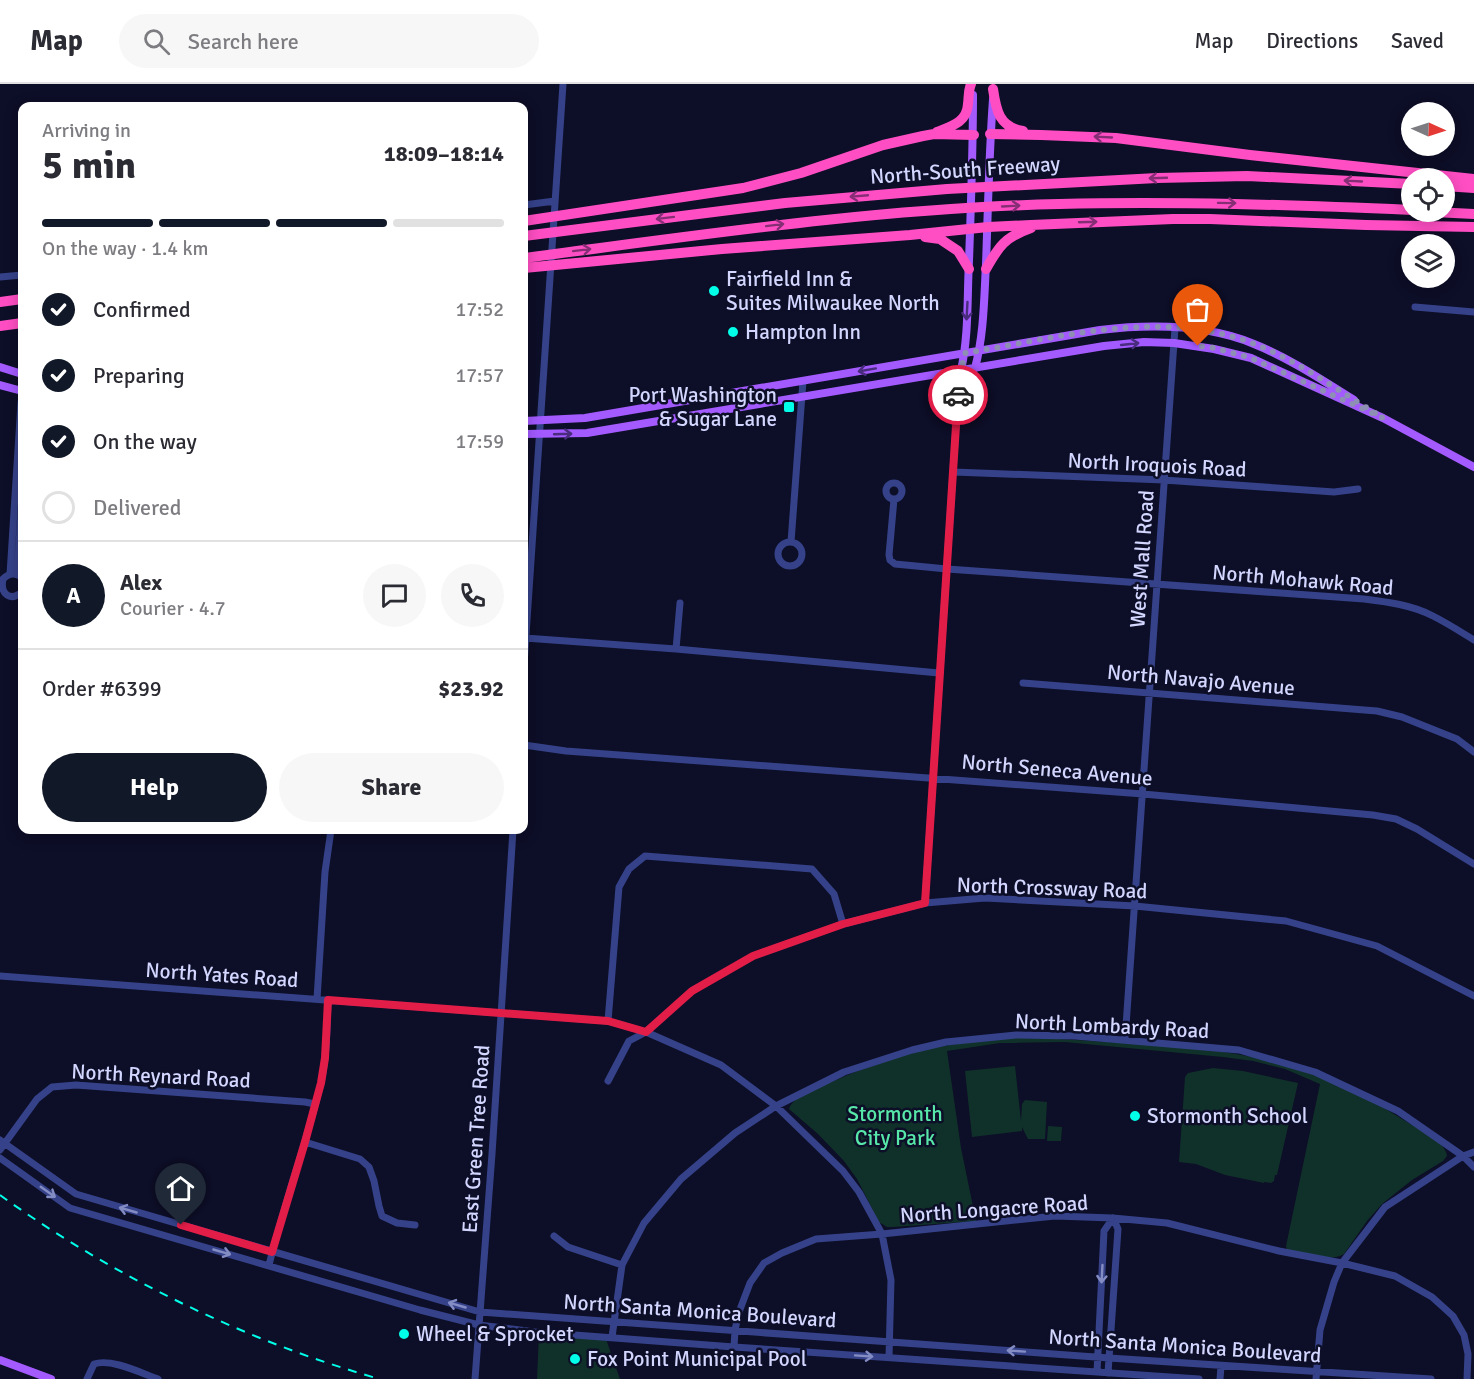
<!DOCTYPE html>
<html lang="en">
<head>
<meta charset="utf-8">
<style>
	body { margin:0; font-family:Signika,sans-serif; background:#f7f7f7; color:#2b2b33; height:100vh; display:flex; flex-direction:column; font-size:22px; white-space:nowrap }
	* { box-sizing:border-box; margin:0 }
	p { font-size:20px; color:#7c7c81 }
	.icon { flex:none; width:33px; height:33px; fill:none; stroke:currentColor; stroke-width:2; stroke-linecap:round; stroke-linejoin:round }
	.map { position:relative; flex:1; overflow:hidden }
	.side { position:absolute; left:18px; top:18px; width:510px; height:732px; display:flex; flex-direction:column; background:#fff; border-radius:12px; box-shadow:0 3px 15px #0003 }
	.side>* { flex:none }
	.needle { width:39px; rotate:93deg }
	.fabs { position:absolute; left:1401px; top:18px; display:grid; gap:12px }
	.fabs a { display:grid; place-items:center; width:54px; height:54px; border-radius:50%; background:#fff; box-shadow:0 3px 15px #0003; font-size:30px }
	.pin { position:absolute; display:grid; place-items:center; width:51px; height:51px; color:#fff; margin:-62px -26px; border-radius:50% 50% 50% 0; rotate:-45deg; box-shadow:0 0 6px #0007 }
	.pin .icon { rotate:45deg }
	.courier { position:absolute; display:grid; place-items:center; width:60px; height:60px; margin:-30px; border:4px solid #e11d48; border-radius:50%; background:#fff; color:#222; box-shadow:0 2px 8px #0007 }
	.overview em { font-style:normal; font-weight:700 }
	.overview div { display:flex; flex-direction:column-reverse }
	.overview { display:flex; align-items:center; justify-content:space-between; height:102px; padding:0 24px }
	h1 { font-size:39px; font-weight:700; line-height:45px }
	.bar { display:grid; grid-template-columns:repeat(4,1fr); gap:9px 6px; align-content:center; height:72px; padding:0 24px }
	.bar i { height:8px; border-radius:4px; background:#e1e1e2 }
	.bar .active { background:#111827 }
	.bar p { grid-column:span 4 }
	.line { display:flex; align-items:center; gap:15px; padding:0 24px; border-top:2px solid #e1e1e2 }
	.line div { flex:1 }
	.round { display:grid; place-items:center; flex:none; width:63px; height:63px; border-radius:32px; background:#f7f7f7 }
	ol { padding:0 24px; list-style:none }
	li { display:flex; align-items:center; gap:18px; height:66px }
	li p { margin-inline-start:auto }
	li .icon { padding:6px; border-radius:50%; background:#111827; color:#fff; stroke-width:4 }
	li:last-child { color:#7c7c81 }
	li i { width:33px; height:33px; border:3px solid #e1e1e2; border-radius:50% }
	.action { display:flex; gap:12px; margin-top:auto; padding:12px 24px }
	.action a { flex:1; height:69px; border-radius:36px; background:#111827; color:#fff; font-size:24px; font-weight:700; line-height:69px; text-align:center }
	.action a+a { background:#f7f7f7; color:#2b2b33 }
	header { display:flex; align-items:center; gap:36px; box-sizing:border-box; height:84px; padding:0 30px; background:#fff; border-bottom:2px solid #e1e1e2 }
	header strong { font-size:28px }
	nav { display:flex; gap:33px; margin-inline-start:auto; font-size:21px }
	.search { width:420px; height:54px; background:#f7f7f7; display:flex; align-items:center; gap:15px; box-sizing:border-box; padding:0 21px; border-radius:33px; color:#7c7c81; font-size:22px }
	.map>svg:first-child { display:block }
	.green { fill:#10312a }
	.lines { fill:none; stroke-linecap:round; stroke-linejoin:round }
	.minor { stroke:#354289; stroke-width:7 }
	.major { stroke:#a35aff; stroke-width:8 }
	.highway { stroke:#ff4ec3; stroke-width:10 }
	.rail { stroke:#00fee9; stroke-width:2; stroke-dasharray:9 8; stroke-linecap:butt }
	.oneway { stroke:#862e75 }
	.oneway2 { stroke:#492c7d }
	.oneway3 { stroke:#848cc4 }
	.done { stroke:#8e90b3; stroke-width:6; stroke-dasharray:0 10.8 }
	.route { stroke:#e11d48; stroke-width:8 }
	.poi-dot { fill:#00fee9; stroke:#0d0e27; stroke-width:2 }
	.labels { text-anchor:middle; stroke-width:5; stroke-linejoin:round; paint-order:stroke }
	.street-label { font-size:21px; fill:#d3d6ff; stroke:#0d0e27 }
	.poi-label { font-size:21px; fill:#d3d6ff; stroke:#0d0e27; text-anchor:start }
	.park-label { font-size:21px; fill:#57e8a9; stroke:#0d0e27 }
</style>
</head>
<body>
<header>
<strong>Map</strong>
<div class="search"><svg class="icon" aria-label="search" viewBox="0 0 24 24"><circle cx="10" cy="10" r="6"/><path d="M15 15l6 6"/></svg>Search here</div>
<nav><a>Map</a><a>Directions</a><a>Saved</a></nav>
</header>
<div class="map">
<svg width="1474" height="1295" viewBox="0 0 1474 1295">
	<rect width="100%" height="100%" fill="#0d0e27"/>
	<path class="green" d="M1016,954C1052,954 1089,957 1125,959C1168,962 1210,964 1252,973C1307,984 1360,1008 1407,1038C1419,1045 1446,1058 1447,1072L1443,1077L1412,1096L1382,1120L1367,1137L1344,1170C1330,1179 1302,1169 1287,1166L1286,1162L1320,1000L1285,985L1253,977L1223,973L1065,958L1000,959L947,967L961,1064L976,1137L893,1143H887L879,1138L857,1095L844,1077L818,1050L789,1025C792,1014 812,1007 822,1002C855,988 888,974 923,966C953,959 985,957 1016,954Z
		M1015,982L1021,1037L1022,1020L1025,1016L1047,1018L1045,1055H1028L1022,1043V1047L972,1053L965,987Z
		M1213,984L1243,987L1298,999L1277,1091H1275L1274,1097L1271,1099L1264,1098V1099L1225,1091L1196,1080L1179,1078L1185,993L1188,989Z
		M1048,1042L1062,1043L1061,1057H1047Z
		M539,1250L606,1255L620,1295H537Z"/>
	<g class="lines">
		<path class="minor" d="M524,121L555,117
			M0,193L22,191
			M1415,223L1474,228
			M959,335L975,284
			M954,388L1164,396L1334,408L1358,405
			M886 407a8 8 0 1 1 16 0a8 8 0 1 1-16 0Z
			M894,415L889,471L890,476L895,480L947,485L1364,515C1388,518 1412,521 1433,532C1447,539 1461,548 1474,556
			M791,458L803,297
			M778 470a12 12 0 1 1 24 0a12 12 0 1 1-24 0Z
			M10,490L21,319L22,312
			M17,490L22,416
			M22,494C16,488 9,489 3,495C0,510 10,518 22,508
			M525,554L676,565L939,589
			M676,565L680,519
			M524,581L563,0
			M1023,599L1377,627L1402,633L1457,655L1474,668
			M524,661L566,667L1143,710L1373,731L1396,735L1417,745L1474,780
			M925,819L959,295L961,286
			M0,892L608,937L646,948L721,981L776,1022L843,1087L859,1108L882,1150L891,1196L889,1273
			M317,915L325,788L331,746
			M608,937L619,803L629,785L645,772L812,785L834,810L843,840
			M1125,956L1175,244
			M608,997L629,957L646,948L692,907L753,872L843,840L925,819L985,814L1135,822L1286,837L1377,862L1474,912
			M0,1056L76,1110L480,1228L1109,1274L1431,1295
			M305,1058L360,1075L369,1083L374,1097L379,1122L382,1132L397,1139L415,1141
			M0,1066L37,1015L52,1003L76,1001L305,1018L315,1020
			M0,1074L70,1124L420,1226L479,1241L535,1248L734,1263L1199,1295
			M554,1152L568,1163L622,1181
			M269,1181C284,1120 306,1060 321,999C327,972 327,943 328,916
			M612,1253L622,1181L644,1139L681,1095L735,1049L776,1022L844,988L912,966L946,958L1016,951L1075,952L1239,966L1315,988L1398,1027L1463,1072L1474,1083
			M734,1263L735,1246L739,1228L750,1199L764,1179L782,1169L816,1155L882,1150L1055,1132L1113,1134L1167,1139L1279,1167L1342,1179L1395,1192L1432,1213L1453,1232L1464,1251L1468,1270L1467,1295
			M1097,1288L1104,1147L1113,1134
			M1108,1289L1118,1145L1113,1134
			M87,1295L94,1280C111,1274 141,1289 158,1295
			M475,1295L492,1070L513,746
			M1220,1295L1221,1282
			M1316,1295L1320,1246L1334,1198L1342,1179L1385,1123L1463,1072L1474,1068"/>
		<path class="major" d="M0,283L22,290
			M975,284C984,250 984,216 986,180C988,125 989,70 993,15
			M961,286C969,251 967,213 969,177C971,122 973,66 973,11
			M0,301L22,307
			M524,337L585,334L1100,246C1151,240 1206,240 1254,260C1289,274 1322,296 1354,316
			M524,350L587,349L1104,262L1144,258L1174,259L1214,265L1251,274L1383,334L1474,383
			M0,1276L51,1295"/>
		<path class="highway" d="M993,5C996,26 999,43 1023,47
			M937,48C952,42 967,38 968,20C969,13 968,7 971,0
			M990,50L1041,51L1116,54L1250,71L1474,95
			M1444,102L1474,104
			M1434,128L1474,130
			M524,137L743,104L801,89L883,61L923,52L934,50L974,51
			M524,152L785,119L947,105L1157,94L1247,92L1412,100
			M925,153L940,155L958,167L969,185
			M524,174C701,151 880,124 1059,120C1176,117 1294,121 1412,126
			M524,184L722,165L910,151L988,143L1031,141L1173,135H1210L1366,141L1474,143
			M986,185C999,162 1005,153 1031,144
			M0,218L22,215
			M0,242L22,239"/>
		<path class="rail" d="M0,1111C87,1174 191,1229 291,1266C320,1277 349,1286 379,1295"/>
	</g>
	<defs><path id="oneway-shaft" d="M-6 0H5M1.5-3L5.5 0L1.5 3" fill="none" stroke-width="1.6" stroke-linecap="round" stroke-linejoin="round" transform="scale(1.5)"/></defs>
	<g class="oneway">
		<use href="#oneway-shaft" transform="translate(1103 53) rotate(-177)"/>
		<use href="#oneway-shaft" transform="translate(1158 94) rotate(178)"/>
		<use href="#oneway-shaft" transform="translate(1353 97) rotate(-177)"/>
		<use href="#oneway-shaft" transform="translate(859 112) rotate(175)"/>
		<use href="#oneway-shaft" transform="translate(1227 119) rotate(1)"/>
		<use href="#oneway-shaft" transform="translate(1011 122) rotate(-3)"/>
		<use href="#oneway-shaft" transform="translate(665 134) rotate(173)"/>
		<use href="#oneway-shaft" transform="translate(1088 138) rotate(-2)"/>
		<use href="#oneway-shaft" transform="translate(775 141) rotate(-7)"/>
		<use href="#oneway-shaft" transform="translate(582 166) rotate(-7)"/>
	</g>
	<g class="oneway2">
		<use href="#oneway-shaft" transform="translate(967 227) rotate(93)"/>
		<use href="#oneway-shaft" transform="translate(1130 260) rotate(-6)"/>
		<use href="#oneway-shaft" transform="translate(867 286) rotate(170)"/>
		<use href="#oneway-shaft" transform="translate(563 350) rotate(-2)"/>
	</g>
	<g class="oneway3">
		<use href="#oneway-shaft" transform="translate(48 1108) rotate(35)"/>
		<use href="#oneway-shaft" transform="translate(128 1126) rotate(-164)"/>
		<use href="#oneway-shaft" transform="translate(222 1168) rotate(16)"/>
		<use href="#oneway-shaft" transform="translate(1102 1190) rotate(93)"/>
		<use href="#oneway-shaft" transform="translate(457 1221) rotate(-164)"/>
		<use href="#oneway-shaft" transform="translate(1016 1267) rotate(-176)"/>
		<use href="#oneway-shaft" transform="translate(864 1272) rotate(4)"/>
	</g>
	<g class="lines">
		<path class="done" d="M958,311L959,295L965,269C1059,254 1159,224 1252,259C1297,276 1342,309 1383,334L1251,274L1214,264L1198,262"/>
		<path class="route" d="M181,1141L272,1168L305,1058L321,999L325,974L328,916L608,937L646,948L692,907L753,872L843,840L925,819L958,311"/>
	</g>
	<g class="poi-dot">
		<circle cx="714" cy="207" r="6"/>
		<circle cx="733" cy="248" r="6"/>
		<rect x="783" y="317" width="12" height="12" rx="3"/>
		<circle cx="1135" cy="1032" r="6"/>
		<circle cx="404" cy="1250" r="6"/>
		<circle cx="575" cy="1275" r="6"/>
	</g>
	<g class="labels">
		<g class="street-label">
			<text transform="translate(965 86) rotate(-4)" y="7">North-South Freeway</text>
			<text transform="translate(1157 381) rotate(3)" y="7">North Iroquois Road</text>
			<text transform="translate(1142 475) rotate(-86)" y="7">West Mall Road</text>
			<text transform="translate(1303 496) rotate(5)" y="7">North Mohawk Road</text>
			<text transform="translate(1201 596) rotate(5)" y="7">North Navajo Avenue</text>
			<text transform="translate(1057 686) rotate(5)" y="7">North Seneca Avenue</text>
			<text transform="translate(1052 804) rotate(2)" y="7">North Crossway Road</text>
			<text transform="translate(222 891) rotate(4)" y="7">North Yates Road</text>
			<text transform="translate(1112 942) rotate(3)" y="7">North Lombardy Road</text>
			<text transform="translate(161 992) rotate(3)" y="7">North Reynard Road</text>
			<text transform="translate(476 1055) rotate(-86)" y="7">East Green Tree Road</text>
			<text transform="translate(994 1125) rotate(-4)" y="7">North Longacre Road</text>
			<text transform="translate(700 1227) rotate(4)" y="7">North Santa Monica Boulevard</text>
			<text transform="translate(1185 1262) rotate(4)" y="7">North Santa Monica Boulevard</text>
		</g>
		<g class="poi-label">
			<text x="726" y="202">Fairfield Inn &amp;<tspan x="726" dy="24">Suites Milwaukee North</tspan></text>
			<text x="745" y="255">Hampton Inn</text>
			<text x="777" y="318" text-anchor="end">Port Washington<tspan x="777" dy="24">&amp; Sugar Lane</tspan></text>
			<text x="1147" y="1039">Stormonth School</text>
			<text x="416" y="1257">Wheel &amp; Sprocket</text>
			<text x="587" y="1282">Fox Point Municipal Pool</text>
		</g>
		<g class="park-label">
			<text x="895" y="1037">Stormonth<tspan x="895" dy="24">City Park</tspan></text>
		</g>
	</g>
</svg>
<div class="fabs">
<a><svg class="needle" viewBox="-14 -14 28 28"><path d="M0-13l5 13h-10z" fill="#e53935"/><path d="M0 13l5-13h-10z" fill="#7c7c81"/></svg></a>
<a><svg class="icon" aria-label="locate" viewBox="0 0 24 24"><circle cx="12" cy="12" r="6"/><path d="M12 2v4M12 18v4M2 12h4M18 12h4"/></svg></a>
<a><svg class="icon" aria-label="layers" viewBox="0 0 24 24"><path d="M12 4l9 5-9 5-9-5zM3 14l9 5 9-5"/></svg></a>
</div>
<div class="pin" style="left:1198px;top:262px;background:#ea580c"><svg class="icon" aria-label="bag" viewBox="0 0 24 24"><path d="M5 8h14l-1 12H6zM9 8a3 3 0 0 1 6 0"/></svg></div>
<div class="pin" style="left:181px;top:1141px;background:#1f2937"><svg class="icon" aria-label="home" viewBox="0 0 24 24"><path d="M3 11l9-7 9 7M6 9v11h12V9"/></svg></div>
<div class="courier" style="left:958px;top:311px"><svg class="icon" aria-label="car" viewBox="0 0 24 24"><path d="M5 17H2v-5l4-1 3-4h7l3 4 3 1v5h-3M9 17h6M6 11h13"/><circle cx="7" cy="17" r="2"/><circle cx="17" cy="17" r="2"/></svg></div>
<section class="side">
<div class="overview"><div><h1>5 min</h1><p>Arriving in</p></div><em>18:09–18:14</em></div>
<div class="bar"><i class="active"></i><i class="active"></i><i class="active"></i><i></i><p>On the way · 1.4 km</p></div>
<ol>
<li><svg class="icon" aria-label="check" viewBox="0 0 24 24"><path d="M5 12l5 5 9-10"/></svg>Confirmed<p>17:52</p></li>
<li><svg class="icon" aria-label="check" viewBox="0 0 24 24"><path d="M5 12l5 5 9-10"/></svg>Preparing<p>17:57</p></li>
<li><svg class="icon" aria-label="check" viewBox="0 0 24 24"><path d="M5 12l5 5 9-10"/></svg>On the way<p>17:59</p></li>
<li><i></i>Delivered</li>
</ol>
<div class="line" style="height:108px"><b class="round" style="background:#111827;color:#fff">A</b><div><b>Alex</b><p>Courier · 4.7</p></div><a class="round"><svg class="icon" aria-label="chat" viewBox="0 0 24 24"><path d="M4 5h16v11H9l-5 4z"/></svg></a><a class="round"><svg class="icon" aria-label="phone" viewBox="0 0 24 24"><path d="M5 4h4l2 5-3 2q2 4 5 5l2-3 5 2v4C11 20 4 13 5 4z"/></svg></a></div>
<div class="line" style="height:78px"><div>Order #6399</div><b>$23.92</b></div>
<div class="action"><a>Help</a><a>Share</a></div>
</section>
</div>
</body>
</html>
